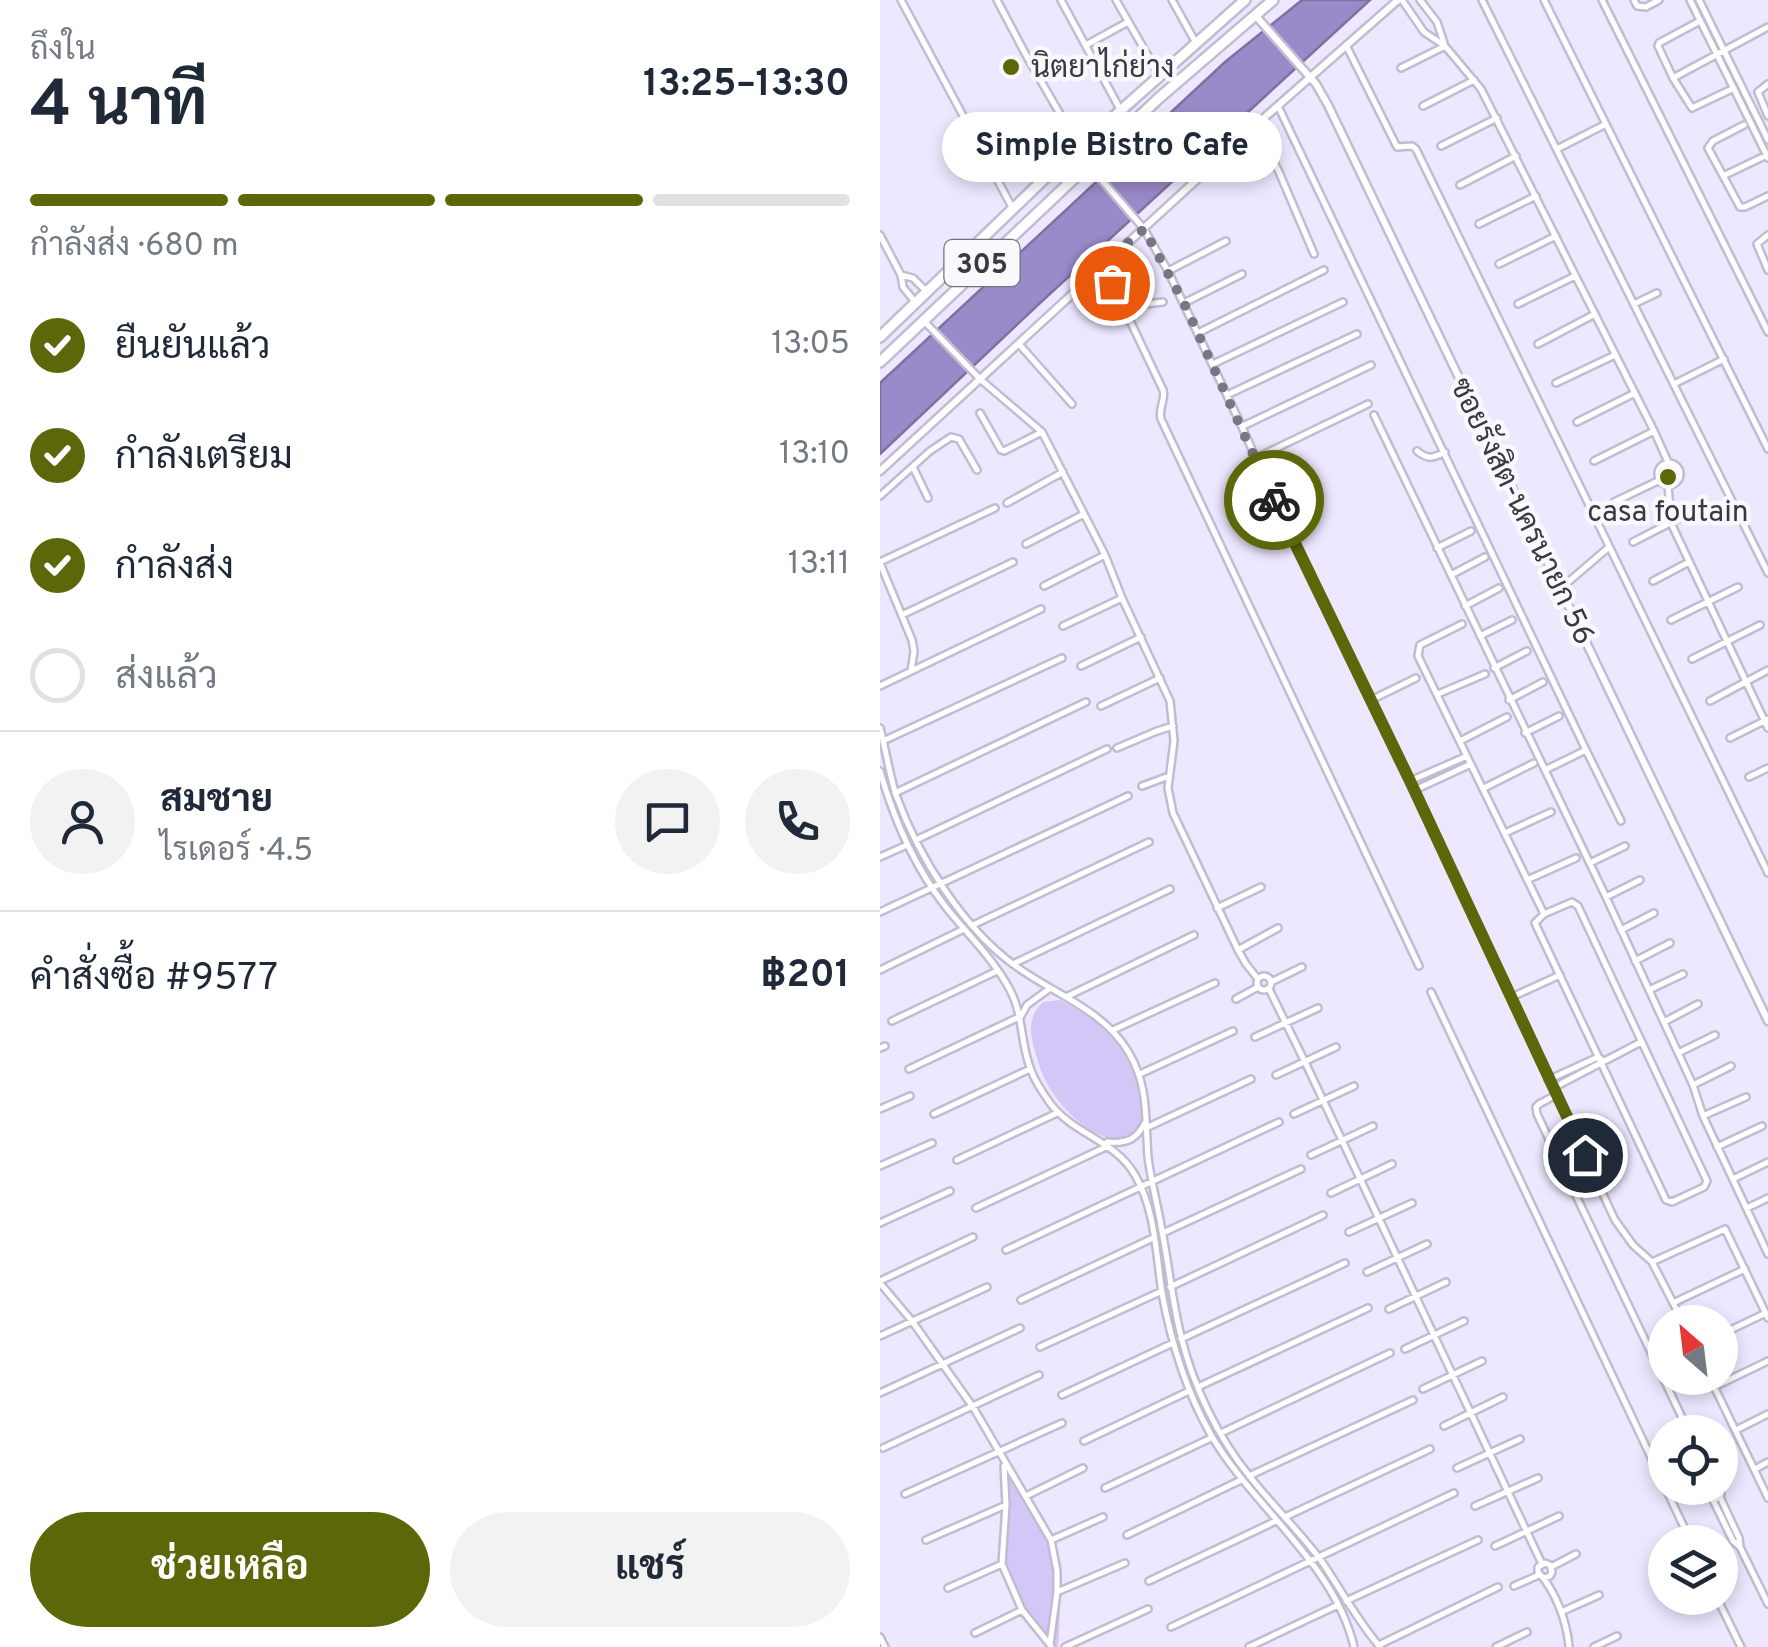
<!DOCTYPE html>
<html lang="th">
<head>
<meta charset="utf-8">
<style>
	body { margin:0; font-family:Overpass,Sarabun,sans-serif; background:#f2f2f3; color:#1f2937; height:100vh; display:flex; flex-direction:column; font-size:38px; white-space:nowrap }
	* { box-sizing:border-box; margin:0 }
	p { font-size:32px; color:#747a83 }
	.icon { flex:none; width:55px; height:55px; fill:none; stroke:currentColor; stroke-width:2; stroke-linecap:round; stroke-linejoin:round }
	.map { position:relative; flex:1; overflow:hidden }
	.sheet { display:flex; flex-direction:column; background:#fff; width:880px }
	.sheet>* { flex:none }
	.needle { width:65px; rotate:332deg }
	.tools { position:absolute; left:768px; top:1305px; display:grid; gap:20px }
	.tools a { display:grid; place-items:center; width:90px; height:90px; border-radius:50%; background:#fff; box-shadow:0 5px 15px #0003; font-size:50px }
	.pin { position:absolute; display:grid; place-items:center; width:85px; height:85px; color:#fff; margin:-42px; border:5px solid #fff; border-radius:50%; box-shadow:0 2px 10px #0007 }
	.courier { position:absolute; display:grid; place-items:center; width:100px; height:100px; margin:-50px; border:8px solid #5c670a; border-radius:50%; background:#fff; color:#222; box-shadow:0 2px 12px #0007 }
	.bubble { position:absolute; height:70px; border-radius:35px; background:#fff; box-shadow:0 5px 15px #0003; font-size:32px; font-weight:700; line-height:70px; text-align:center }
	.summary em { font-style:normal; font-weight:700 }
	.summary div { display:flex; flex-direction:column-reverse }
	.summary { display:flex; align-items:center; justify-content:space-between; height:170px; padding:0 30px }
	h1 { font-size:65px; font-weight:700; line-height:75px }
	.bar { display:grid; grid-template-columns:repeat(4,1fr); gap:15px 10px; align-content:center; height:120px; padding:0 30px }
	.bar i { height:12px; border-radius:8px; background:#e0e1e3 }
	.bar .active { background:#5c670a }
	.bar p { grid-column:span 4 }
	.line { display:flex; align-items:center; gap:25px; padding:0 30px; border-top:2px solid #e0e1e3 }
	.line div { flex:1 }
	.round { display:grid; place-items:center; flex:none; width:105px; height:105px; border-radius:52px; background:#f2f2f3 }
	ol { padding:0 30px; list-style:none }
	li { display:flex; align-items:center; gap:30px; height:110px }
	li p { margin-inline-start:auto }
	li .icon { padding:10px; border-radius:50%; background:#5c670a; color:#fff; stroke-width:4 }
	li:last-child { color:#747a83 }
	li i { width:55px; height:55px; border:5px solid #e0e1e3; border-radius:50% }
	.button { display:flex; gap:20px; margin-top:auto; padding:20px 30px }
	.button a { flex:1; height:115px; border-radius:60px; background:#5c670a; color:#fff; font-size:40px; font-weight:700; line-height:115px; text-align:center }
	.button a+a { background:#f2f2f3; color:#1f2937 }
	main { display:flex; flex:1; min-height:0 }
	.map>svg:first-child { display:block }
	.green { fill:#d4c7f8 }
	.water { fill:#9b8ac9; stroke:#7e71a0; stroke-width:2.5 }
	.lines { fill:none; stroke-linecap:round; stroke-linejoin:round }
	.minor-casing { stroke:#c1bcd2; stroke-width:10 }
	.tertiary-casing { stroke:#c1bcd2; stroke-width:11 }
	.primary-casing { stroke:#c1bcd2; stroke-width:14 }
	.minor { stroke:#fff; stroke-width:5 }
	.tertiary { stroke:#fff; stroke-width:6 }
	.primary { stroke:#fff; stroke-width:9 }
	.done { stroke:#797684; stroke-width:10; stroke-dasharray:0 18 }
	.route { stroke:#5c670a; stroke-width:12 }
	.poi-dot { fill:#5c670a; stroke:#f9f8fd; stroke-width:4 }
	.labels { text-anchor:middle; stroke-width:9; stroke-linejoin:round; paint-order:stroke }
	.shield { fill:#f9f8fd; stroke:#737279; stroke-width:2.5 }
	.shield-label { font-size:28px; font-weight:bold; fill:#3a3841 }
	.poi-label { font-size:30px; fill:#3a3841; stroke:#f9f8fd; text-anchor:start }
	.street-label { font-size:30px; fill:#3a3841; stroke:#f9f8fd }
</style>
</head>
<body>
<main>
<section class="sheet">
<div class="summary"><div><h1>4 นาที</h1><p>ถึงใน</p></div><em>13:25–13:30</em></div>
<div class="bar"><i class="active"></i><i class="active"></i><i class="active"></i><i></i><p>กำลังส่ง · 680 m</p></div>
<ol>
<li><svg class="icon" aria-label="check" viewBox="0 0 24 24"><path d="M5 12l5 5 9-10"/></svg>ยืนยันแล้ว<p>13:05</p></li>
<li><svg class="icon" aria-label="check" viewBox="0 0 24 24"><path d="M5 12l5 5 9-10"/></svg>กำลังเตรียม<p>13:10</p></li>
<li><svg class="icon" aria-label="check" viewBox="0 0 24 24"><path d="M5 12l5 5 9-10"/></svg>กำลังส่ง<p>13:11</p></li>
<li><i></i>ส่งแล้ว</li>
</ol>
<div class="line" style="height:180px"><a class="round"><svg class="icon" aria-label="person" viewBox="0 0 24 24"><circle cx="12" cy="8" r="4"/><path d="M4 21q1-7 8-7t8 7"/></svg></a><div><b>สมชาย</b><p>ไรเดอร์ · 4.5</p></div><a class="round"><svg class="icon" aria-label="chat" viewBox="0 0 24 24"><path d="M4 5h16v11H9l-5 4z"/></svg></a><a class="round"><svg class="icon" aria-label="phone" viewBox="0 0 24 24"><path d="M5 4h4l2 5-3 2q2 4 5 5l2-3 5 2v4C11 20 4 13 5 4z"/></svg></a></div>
<div class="line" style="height:130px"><div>คำสั่งซื้อ #9577</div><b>฿201</b></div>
<div class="button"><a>ช่วยเหลือ</a><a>แชร์</a></div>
</section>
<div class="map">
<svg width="888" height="1647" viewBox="0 0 888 1647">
	<rect width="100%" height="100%" fill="#ede8ff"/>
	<path class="green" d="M180,1000C197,1010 217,1020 230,1035C247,1053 277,1112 254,1133C229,1153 191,1118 177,1099C167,1086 161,1073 157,1058C150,1036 146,1018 163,1002Z
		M129,1474C183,1532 183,1572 178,1647H172L144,1611L127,1571L125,1556Z"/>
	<path class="water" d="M422,0H490L160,303L0,454V383L345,62Z"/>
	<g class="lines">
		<defs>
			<path id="minor" d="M21,0L133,209
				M117,0L146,55L199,147
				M181,0L241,111
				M236,0L279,75
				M292,0L316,43
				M522,0L544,32L565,46L601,89L774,431L788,462
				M540,0L557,22L564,43
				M602,0L888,573
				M664,0L888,449
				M722,0L888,332
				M754,0L757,6L766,7L779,0
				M810,0L888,158
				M819,0L888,140
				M820,21L779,43L778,46L793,78L812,108L854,88
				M206,45L248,22
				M466,45L517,147L532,146L536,149L888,873
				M521,68L565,46
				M793,78L888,27
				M888,84L878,92L888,116
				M398,106L706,750L665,770L726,897L813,1085L823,1116L888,1254
				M543,106L594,80
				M376,125L399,172L434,254
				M864,125L833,141L828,148L860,207H865L888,196
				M561,146L617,118
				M677,149L726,124
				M208,164L264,229L288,271L362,427L410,535L530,781L735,1220L753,1245L772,1262L803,1322
				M843,176L887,155
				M580,185L636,156
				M599,224L656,196
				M0,235L21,275L23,287L36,303
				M888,235L877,244L888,270
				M231,257L255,301L266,304L283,302
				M223,264L283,390C286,400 278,408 281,419L539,966
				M619,264L676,236
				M288,271L346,241
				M21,275L33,278L47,292
				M304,303L362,274
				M638,304L695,276
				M754,304L777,293
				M44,321L100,379L162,432L225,555L242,598L290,701L294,741L288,788L293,813L358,950L366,964L378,979
				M318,333L444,270
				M139,344L192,404
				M658,344L715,314
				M333,364L463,302
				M676,383L735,355
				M794,384L844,359
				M347,395L477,334
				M100,413L121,450L124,451L162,432
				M494,415L665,770
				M697,422L755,393
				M363,426L491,365
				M537,451C548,460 553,458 565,452
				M376,458L488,404
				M714,461L774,431
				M778 474a11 11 0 1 1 22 0a11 11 0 1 1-22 0Z
				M33,467L48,498
				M788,485L791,523L888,728
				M0,496L50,451L71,437L79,439L97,470
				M734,502L780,480
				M127,503L183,472
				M753,542L819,508
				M146,544L204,514
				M557,548L591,531
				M0,562L115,508
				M0,563L32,640L34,651L31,671
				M571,575L605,557
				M773,581L809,562
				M164,586L225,555
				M680,589L729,547
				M585,606L619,588
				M22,615L133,562
				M791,620L858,587
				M582,624L540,645L538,656L664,914
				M183,626L242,598
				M600,636L632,620
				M812,659L880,625
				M201,666L261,637
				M614,668L647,651
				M0,686L161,609
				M558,694L605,674
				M491,700L536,678
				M629,700L663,682
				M830,701L888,670
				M221,706L280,678
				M0,728C6,750 9,773 16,795C38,856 83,929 137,967C176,995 224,1010 249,1053C269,1087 265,1120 268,1157C271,1182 278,1206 282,1231C289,1266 292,1301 301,1336C313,1386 338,1438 371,1478C393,1506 419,1531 440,1559C460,1588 477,1620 500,1647
				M645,733L679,716
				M850,738L888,719
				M3,741L182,658
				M580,741L627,717
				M237,748L277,731L293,726
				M706,750L741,821
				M0,771C14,820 34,866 65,906C87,934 113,958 130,990C144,1016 140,1044 151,1070C155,1082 163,1093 170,1103C194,1135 235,1140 255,1175C275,1209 276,1254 282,1293C291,1342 306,1391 331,1435C373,1507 455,1564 474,1647
				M869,777L888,768
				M530,781L587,756
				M262,786L289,776
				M604,788L654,763
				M535,790L591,764
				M15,793L206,702
				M625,833L671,812
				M36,840L227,749
				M0,857L27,845
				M710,863L745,846
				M647,880L696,858
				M726,897L760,880
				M692,902L698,906L827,1181L824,1187L792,1202L786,1200L655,923L664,914Z
				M337,908L381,887
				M0,912L248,796
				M93,925L269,842
				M741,930L774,913
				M358,950L398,928
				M755,961L790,943
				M133,964L290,889
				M0,970L84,929
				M377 983a7 7 0 1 1 14 0a7 7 0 1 1-14 0Z
				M391,982L422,967
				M389,989L425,1062L662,1564
				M769,990L803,974
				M551,992L811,1542
				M186,997L314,935
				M632,997L680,975
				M356,999L378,987
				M12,1021L117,971
				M784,1022L818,1004
				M233,1030L335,983
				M375,1037L438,1008
				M0,1048L5,1046
				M798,1053L835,1035
				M29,1069L141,1016L147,1005L169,989
				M260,1074L353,1031
				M396,1075L456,1047
				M668,1080L718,1057L721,1059
				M813,1085L851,1066
				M673,1088L761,1042
				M676,1095L659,1104L656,1107L657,1114L809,1432
				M0,1109L30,1096
				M54,1114L150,1069
				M414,1114L474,1086
				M823,1116L866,1097
				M268,1127L371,1079
				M227,1142C248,1144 257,1139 266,1121
				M837,1147L882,1126
				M431,1155L493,1126
				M77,1160L177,1113
				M0,1166L52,1143
				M853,1179L888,1162
				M451,1193L512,1164
				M96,1208L228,1146
				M867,1208L888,1198
				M0,1223L70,1191
				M469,1232L532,1203
				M283,1233L421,1169
				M126,1250L399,1122
				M772,1262L845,1229L888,1318
				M487,1272L547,1244
				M0,1281L93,1237
				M0,1283L32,1321L93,1407L171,1540L177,1571V1592L170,1644
				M290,1287L443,1215
				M141,1300L273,1238
				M793,1303L865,1269
				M509,1309L566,1282
				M840,1335L886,1313
				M0,1336L107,1287
				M301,1339L465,1263
				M160,1347L282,1291
				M525,1349L584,1321
				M830,1378L888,1498
				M318,1387L488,1308
				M834,1387L888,1361
				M543,1389L602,1361
				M0,1393L140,1328
				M182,1395L293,1343
				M564,1426L623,1397
				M856,1430L888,1414
				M341,1433L510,1353
				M204,1441L309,1391
				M3,1448L159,1375
				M124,1466L126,1505L122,1564L142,1610L171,1646
				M577,1468L640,1439
				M875,1469L888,1462
				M369,1476L533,1400
				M225,1488L331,1438
				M830,1488L828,1494L833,1500L840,1497L841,1494L839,1488
				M25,1494L182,1423
				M146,1496L203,1468
				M840,1497L859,1538L860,1547L888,1604
				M833,1500L853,1541L860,1547
				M595,1506L658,1478
				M405,1517L550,1449
				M247,1535L361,1480
				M46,1540L126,1505
				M171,1540L223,1517
				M615,1546L679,1516
				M671,1567L696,1554
				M664,1578L670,1576L672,1572L670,1565L665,1563L658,1567V1572C675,1590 687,1621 689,1647
				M269,1581L396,1521
				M634,1586L659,1575
				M68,1588L122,1564
				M177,1592L245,1563
				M837,1598L861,1647
				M466,1601L598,1540
				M681,1612L719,1595
				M291,1627L574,1493
				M95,1633L142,1610
				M0,1637L5,1647
				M499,1645L618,1587
				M185,1647L268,1609
				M369,1647L458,1605
				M616,1647L647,1632
				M714,1647L737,1636"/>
			<path id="tertiary" d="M375,15L436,84L448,105L888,1021
				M0,471L376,125L518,0"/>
			<path id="primary" d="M0,337L166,177L365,0
				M0,362L279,98L393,0"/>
		</defs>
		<use href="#minor" class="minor-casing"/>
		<use href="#tertiary" class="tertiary-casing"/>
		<use href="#primary" class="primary-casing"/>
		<use href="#minor" class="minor"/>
		<use href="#tertiary" class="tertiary"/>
		<use href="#primary" class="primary"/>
	</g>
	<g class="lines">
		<path class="done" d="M232,283L223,264L264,229L304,303L394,500"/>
		<path class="route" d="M394,500L530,781L705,1155"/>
	</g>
	<g class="poi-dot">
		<circle cx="131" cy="67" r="10"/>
		<circle cx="788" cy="477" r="10"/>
	</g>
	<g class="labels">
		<rect class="shield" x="64.5" y="240" width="75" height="46" rx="8"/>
		<g class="shield-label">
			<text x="102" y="273">305</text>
		</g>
		<g class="poi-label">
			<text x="151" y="77">นิตยาไก่ย่าง</text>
			<text x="788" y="521" text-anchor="middle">casa foutain</text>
		</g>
		<g class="street-label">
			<text transform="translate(643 511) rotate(64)" y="10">ซอยรังสิต-นครนายก 56</text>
		</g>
	</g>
</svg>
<div class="tools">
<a><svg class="needle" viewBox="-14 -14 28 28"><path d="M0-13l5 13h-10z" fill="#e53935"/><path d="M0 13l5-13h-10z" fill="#747a83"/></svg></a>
<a><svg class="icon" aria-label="locate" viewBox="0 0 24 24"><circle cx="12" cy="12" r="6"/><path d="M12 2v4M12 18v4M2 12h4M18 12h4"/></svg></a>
<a><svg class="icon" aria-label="layers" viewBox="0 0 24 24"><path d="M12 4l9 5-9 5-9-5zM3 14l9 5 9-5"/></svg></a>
</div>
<div class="pin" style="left:232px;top:283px;background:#ea580c"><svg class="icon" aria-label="bag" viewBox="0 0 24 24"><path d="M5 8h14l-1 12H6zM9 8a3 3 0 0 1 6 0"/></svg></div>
<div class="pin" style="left:705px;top:1155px;background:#1f2937"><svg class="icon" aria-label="home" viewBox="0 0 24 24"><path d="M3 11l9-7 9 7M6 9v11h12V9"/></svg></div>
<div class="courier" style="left:394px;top:500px"><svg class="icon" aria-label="bike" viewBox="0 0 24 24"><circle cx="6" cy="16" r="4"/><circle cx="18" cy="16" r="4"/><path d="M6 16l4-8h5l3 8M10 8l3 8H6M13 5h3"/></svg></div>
<div class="bubble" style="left:62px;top:112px;width:340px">Simple Bistro Cafe</div>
</div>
</main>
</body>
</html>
